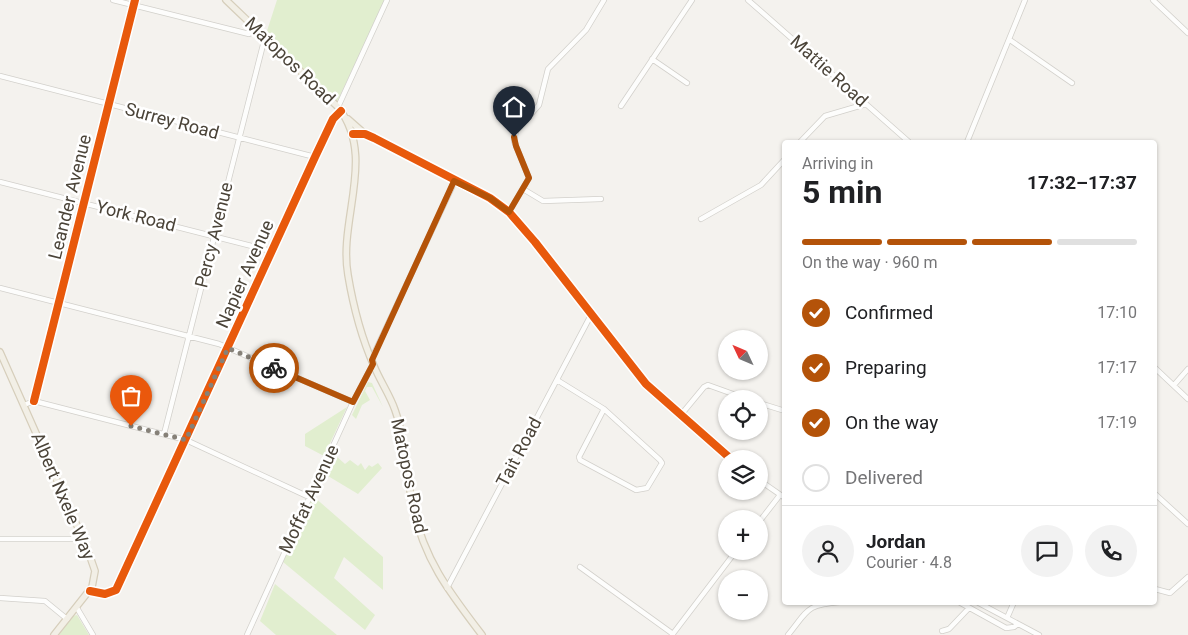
<!DOCTYPE html>
<html lang="en">
<head>
<meta charset="utf-8">
<style>
	body { margin:0; font-family:Roboto,sans-serif; background:#f2f2f2; color:#202124; height:100vh; display:flex; flex-direction:column; font-size:19px; white-space:nowrap }
	* { box-sizing:border-box; margin:0 }
	p { font-size:16px; color:#757577 }
	.icon { flex:none; width:28px; height:28px; fill:none; stroke:currentColor; stroke-width:2; stroke-linecap:round; stroke-linejoin:round }
	.map { position:relative; flex:1; overflow:hidden }
	.details { position:absolute; left:782px; top:140px; width:375px; height:465px; display:flex; flex-direction:column; background:#fff; border-radius:5px; box-shadow:0 1px 4px #0004 }
	.details>* { flex:none }
	.needle { width:32px; rotate:314deg }
	.buttons { position:absolute; left:718px; top:330px; display:grid; gap:10px }
	.buttons a { display:grid; place-items:center; width:50px; height:50px; border-radius:50%; background:#fff; box-shadow:0 1px 4px #0004; font-size:25px }
	.pin { position:absolute; display:grid; place-items:center; width:42px; height:42px; color:#fff; margin:-51px -21px; border-radius:50% 50% 50% 0; rotate:-45deg; box-shadow:0 0 5px #0007 }
	.pin .icon { rotate:45deg }
	.courier { position:absolute; display:grid; place-items:center; width:50px; height:50px; margin:-25px; border:4px solid #b45309; border-radius:50%; background:#fff; color:#222; box-shadow:0 1px 6px #0007 }
	.headline em { font-style:normal; font-weight:700 }
	.headline div { display:flex; flex-direction:column-reverse }
	.headline { display:flex; align-items:center; justify-content:space-between; height:85px; padding:0 20px }
	h1 { font-size:32px; font-weight:700; line-height:38px }
	.bar { display:grid; grid-template-columns:repeat(4,1fr); gap:8px 5px; align-content:center; height:60px; padding:0 20px }
	.bar i { height:6px; border-radius:4px; background:#e0e0e0 }
	.bar .current { background:#b45309 }
	.bar p { grid-column:span 4 }
	.line { display:flex; align-items:center; gap:12px; padding:0 20px; border-top:1px solid #e0e0e0 }
	.line div { flex:1 }
	.round { display:grid; place-items:center; flex:none; width:52px; height:52px; border-radius:26px; background:#f2f2f2 }
	ol { padding:0 20px; list-style:none }
	li { display:flex; align-items:center; gap:15px; height:55px }
	li p { margin-inline-start:auto }
	li .icon { padding:5px; border-radius:50%; background:#b45309; color:#fff; stroke-width:4 }
	li:last-child { color:#757577 }
	li i { width:28px; height:28px; border:2px solid #e0e0e0; border-radius:50% }
	.map>svg:first-child { display:block }
	.green { fill:#e1eecf }
	.lines { fill:none; stroke-linecap:round; stroke-linejoin:round }
	.minor-casing { stroke:#d2d0cb; stroke-width:6 }
	.major-casing { stroke:#d6cebb; stroke-width:8 }
	.minor { stroke:#fdfdfc; stroke-width:4.5 }
	.major { stroke:#f2efe6; stroke-width:5.5 }
	.cycleway-casing { stroke:#fff; stroke-width:11 }
	.cycleway { stroke:#e8590c; stroke-width:8 }
	.done { stroke:#868178; stroke-width:5; stroke-dasharray:0 9 }
	.route { stroke:#b45309; stroke-width:6 }
	.labels { text-anchor:middle; stroke-width:5; stroke-linejoin:round; paint-order:stroke }
	.street-label { font-size:18px; fill:#4b4439; stroke:#fff }
</style>
</head>
<body>
<div class="map">
<svg width="1188" height="635" viewBox="0 0 1188 635">
	<rect width="100%" height="100%" fill="#f4f2ee"/>
	<path class="green" d="M277,0H385L337,102L266,34Z
		M368,382L372,383L383,407L372,387H367L365,391L370,400L362,405L356,419L352,415Z
		M347,407L324,456L305,446V434Z
		M336,456L345,464L350,460L358,466L361,463L365,470L369,465L372,467L378,463L382,468L358,494L328,476Z
		M313,496L383,557V590L344,557L334,578L375,615L365,630L283,562Z
		M275,584L337,635H276L260,621Z
		M77,615L89,635H59L73,616Z"/>
	<g class="lines">
		<defs>
			<path id="minor" d="M113,0L249,34L258,30
				M748,0L909,142
				M1153,0L1188,33
				M1010,40L1072,83
				M652,59L687,83
				M0,76L315,157
				M621,106L692,0
				M338,107L387,0
				M353,134H365L374,138L490,198L509,212L535,242L646,384L731,459
				M800,142L825,116L866,104
				M967,142L1025,0
				M0,182L271,251
				M523,189L543,201L601,199
				M509,212L529,178L514,141L516,131L539,105L548,69L586,30L604,0
				M701,219L761,185L785,159
				M0,288L219,344L353,402
				M371,360L455,181
				M1155,368L1188,399
				M557,380L604,409L660,460L662,463L647,488L636,490L580,460L579,457L604,409
				M1174,385L1188,369
				M34,401L135,0
				M759,403L785,411
				M24,405L34,401L186,440L309,497
				M680,416L704,387L708,385L747,399
				M164,434L265,37
				M759,480L785,498
				M1155,494L1188,524
				M759,522L780,495
				M0,539H83
				M580,567L673,634
				M447,588L591,315
				M1155,589L1170,593L1188,577
				M90,591L105,594L116,590L315,157L333,119L341,111
				M0,598L45,601L67,619
				M959,602L1006,628L1014,627L1018,624
				M977,602L1039,635
				M77,608L93,635
				M1007,618L1014,602
				M942,631L949,629L969,608
				M247,635L353,402L373,364
				M672,635L736,551
				M788,635C809,609 806,605 840,602"/>
			<path id="major" d="M226,0L338,107C377,157 338,219 348,275C353,305 362,339 374,366C380,381 390,395 395,410C406,441 406,475 413,507C424,560 450,593 482,635
				M348,119L365,134
				M0,352L87,548L95,571L92,587L54,635"/>
		</defs>
		<use href="#minor" class="minor-casing"/>
		<use href="#major" class="major-casing"/>
		<use href="#minor" class="minor"/>
		<use href="#major" class="major"/>
		<defs>
			<path id="cycleway" d="M353,134H365L374,138L490,198L509,212L535,242L646,384L731,459
				M34,401L135,0
				M90,591L105,594L116,590L315,157L333,119L341,111"/>
		</defs>
		<use href="#cycleway" class="cycleway-casing"/>
		<use href="#cycleway" class="cycleway"/>
	</g>
	<g class="lines">
		<path class="done" d="M131,426L186,440L228,348L274,368"/>
		<path class="route" d="M274,368L353,402L373,364L372,360L454,181L490,198L509,212L529,178L516,146L514,137"/>
	</g>
	<g class="labels">
		<g class="street-label">
			<text transform="translate(290 61) rotate(44)" y="6">Matopos Road</text>
			<text transform="translate(829 71) rotate(42)" y="6">Mattie Road</text>
			<text transform="translate(172 121) rotate(15)" y="6">Surrey Road</text>
			<text transform="translate(70 197) rotate(-76)" y="6">Leander Avenue</text>
			<text transform="translate(136 216) rotate(14)" y="6">York Road</text>
			<text transform="translate(214 235) rotate(-76)" y="6">Percy Avenue</text>
			<text transform="translate(245 274) rotate(-66)" y="6">Napier Avenue</text>
			<text transform="translate(519 452) rotate(-62)" y="6">Tait Road</text>
			<text transform="translate(409 476) rotate(78)" y="6">Matopos Road</text>
			<text transform="translate(63 496) rotate(67)" y="6">Albert Nxele Way</text>
			<text transform="translate(309 499) rotate(-65)" y="6">Moffat Avenue</text>
		</g>
	</g>
</svg>
<div class="buttons">
<a><svg class="needle" viewBox="-14 -14 28 28"><path d="M0-13l5 13h-10z" fill="#e53935"/><path d="M0 13l5-13h-10z" fill="#757577"/></svg></a>
<a><svg class="icon" aria-label="locate" viewBox="0 0 24 24"><circle cx="12" cy="12" r="6"/><path d="M12 2v4M12 18v4M2 12h4M18 12h4"/></svg></a>
<a><svg class="icon" aria-label="layers" viewBox="0 0 24 24"><path d="M12 4l9 5-9 5-9-5zM3 14l9 5 9-5"/></svg></a>
<a>+</a>
<a>−</a>
</div>
<div class="pin" style="left:131px;top:426px;background:#ea580c"><svg class="icon" aria-label="bag" viewBox="0 0 24 24"><path d="M5 8h14l-1 12H6zM9 8a3 3 0 0 1 6 0"/></svg></div>
<div class="pin" style="left:514px;top:137px;background:#1f2937"><svg class="icon" aria-label="home" viewBox="0 0 24 24"><path d="M3 11l9-7 9 7M6 9v11h12V9"/></svg></div>
<div class="courier" style="left:274px;top:368px"><svg class="icon" aria-label="bike" viewBox="0 0 24 24"><circle cx="6" cy="16" r="4"/><circle cx="18" cy="16" r="4"/><path d="M6 16l4-8h5l3 8M10 8l3 8H6M13 5h3"/></svg></div>
<section class="details">
<div class="headline"><div><h1>5 min</h1><p>Arriving in</p></div><em>17:32–17:37</em></div>
<div class="bar"><i class="current"></i><i class="current"></i><i class="current"></i><i></i><p>On the way · 960 m</p></div>
<ol>
<li><svg class="icon" aria-label="check" viewBox="0 0 24 24"><path d="M5 12l5 5 9-10"/></svg>Confirmed<p>17:10</p></li>
<li><svg class="icon" aria-label="check" viewBox="0 0 24 24"><path d="M5 12l5 5 9-10"/></svg>Preparing<p>17:17</p></li>
<li><svg class="icon" aria-label="check" viewBox="0 0 24 24"><path d="M5 12l5 5 9-10"/></svg>On the way<p>17:19</p></li>
<li><i></i>Delivered</li>
</ol>
<div class="line" style="height:90px"><a class="round"><svg class="icon" aria-label="person" viewBox="0 0 24 24"><circle cx="12" cy="8" r="4"/><path d="M4 21q1-7 8-7t8 7"/></svg></a><div><b>Jordan</b><p>Courier · 4.8</p></div><a class="round"><svg class="icon" aria-label="chat" viewBox="0 0 24 24"><path d="M4 5h16v11H9l-5 4z"/></svg></a><a class="round"><svg class="icon" aria-label="phone" viewBox="0 0 24 24"><path d="M5 4h4l2 5-3 2q2 4 5 5l2-3 5 2v4C11 20 4 13 5 4z"/></svg></a></div>
</section>
</div>
</body>
</html>
